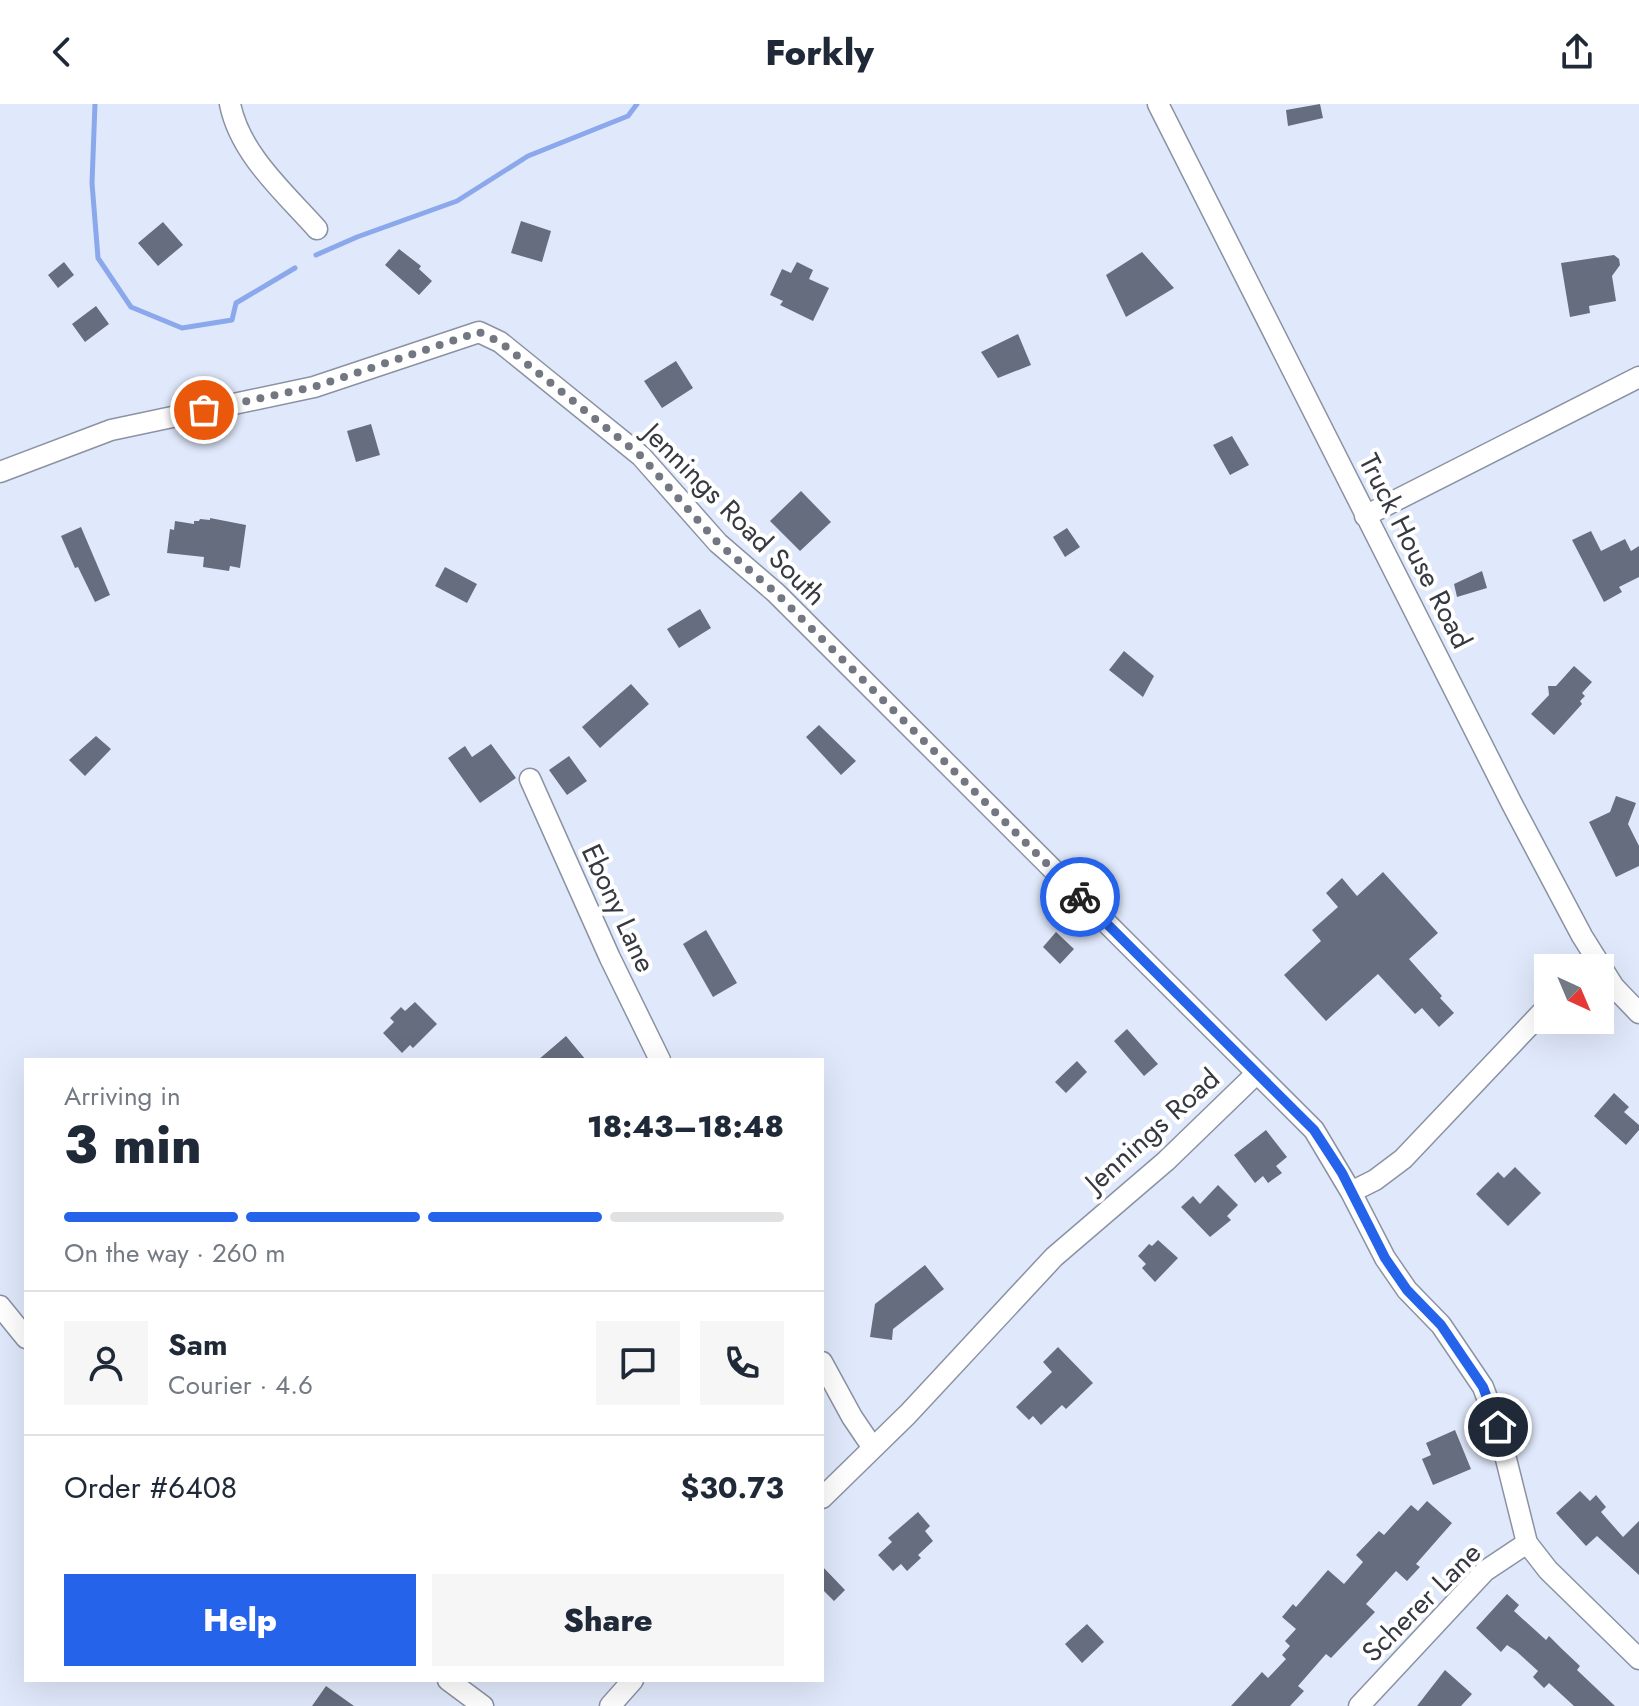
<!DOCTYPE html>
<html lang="en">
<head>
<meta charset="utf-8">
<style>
	body { margin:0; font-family:Jost,sans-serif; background:#f6f6f7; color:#1f2937; height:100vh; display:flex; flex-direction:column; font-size:30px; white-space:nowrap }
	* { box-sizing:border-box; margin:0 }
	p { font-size:26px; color:#747a83 }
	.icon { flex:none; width:44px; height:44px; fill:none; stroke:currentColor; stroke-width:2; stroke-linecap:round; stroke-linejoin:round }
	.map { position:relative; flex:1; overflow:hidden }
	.details { position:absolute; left:24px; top:954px; width:800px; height:624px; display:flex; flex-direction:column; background:#fff; border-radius:0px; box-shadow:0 8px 32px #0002 }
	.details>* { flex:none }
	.needle { width:52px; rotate:136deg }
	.tools { position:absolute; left:1534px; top:850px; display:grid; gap:16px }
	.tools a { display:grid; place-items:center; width:80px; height:80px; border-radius:0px; background:#fff; box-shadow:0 8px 32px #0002; font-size:40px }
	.pin { position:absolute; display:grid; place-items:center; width:68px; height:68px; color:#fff; margin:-34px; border:4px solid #fff; border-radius:50%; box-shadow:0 2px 8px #0007 }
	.courier { position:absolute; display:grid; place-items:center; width:80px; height:80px; margin:-40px; border:6px solid #2563eb; border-radius:50%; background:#fff; color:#222; box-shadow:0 2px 10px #0007 }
	.head em { font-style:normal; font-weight:800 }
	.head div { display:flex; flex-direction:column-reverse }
	.head { display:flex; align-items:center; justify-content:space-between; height:136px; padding:0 40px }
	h1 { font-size:52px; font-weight:800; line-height:60px }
	.bar { display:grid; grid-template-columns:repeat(4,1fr); gap:12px 8px; align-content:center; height:96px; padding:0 40px }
	.bar i { height:10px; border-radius:6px; background:#e0e1e3 }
	.bar .selected { background:#2563eb }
	.bar p { grid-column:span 4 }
	.line { display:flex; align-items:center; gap:20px; padding:0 40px; border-top:2px solid #e0e1e3 }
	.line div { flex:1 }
	.round { display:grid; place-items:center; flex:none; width:84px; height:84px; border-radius:0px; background:#f6f6f7 }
	.primary-button { display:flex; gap:16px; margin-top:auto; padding:16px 40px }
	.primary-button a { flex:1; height:92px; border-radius:0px; background:#2563eb; color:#fff; font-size:32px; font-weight:800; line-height:92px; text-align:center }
	.primary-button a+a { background:#f6f6f7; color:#1f2937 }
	header { display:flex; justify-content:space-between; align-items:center; height:104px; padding:0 40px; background:#fff; font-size:36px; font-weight:800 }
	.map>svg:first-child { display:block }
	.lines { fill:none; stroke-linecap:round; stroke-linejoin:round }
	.stream { stroke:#8aa8eb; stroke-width:5 }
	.building { fill:#666d7e }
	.street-casing { stroke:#8a92a3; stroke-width:23 }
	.street { stroke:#fff; stroke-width:20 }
	.done { stroke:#727782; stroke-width:8; stroke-dasharray:0 14.4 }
	.route { stroke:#2563eb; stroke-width:10 }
	.labels { text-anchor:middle; stroke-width:8; stroke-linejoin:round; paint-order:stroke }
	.street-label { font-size:28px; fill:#363941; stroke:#fff }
</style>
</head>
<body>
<header><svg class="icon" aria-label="back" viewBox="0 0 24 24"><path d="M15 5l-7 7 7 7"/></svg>Forkly<svg class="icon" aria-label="share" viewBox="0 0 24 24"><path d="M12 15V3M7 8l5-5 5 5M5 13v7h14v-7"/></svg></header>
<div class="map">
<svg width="1639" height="1602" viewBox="0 0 1639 1602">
	<rect width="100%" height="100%" fill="#e0e9fb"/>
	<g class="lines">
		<path class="stream" d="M95,0L92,79L98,154L131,203L182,224L232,216L236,199L295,164
			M316,151L357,133L457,97L528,52L628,12L637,0"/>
	</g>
	<path class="building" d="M1320,0L1323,14L1288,22L1286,6Z
		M521,117L551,127L542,158L511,149Z
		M163,118L183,141L158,162L138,139Z
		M399,145L421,162L419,165L432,177L419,191L385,161Z
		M1142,148L1174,184L1126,213L1106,171Z
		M1614,151L1619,155L1620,161L1612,172L1616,197L1589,202L1590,209L1570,213L1561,159Z
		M64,158L74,171L58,184L48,171Z
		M797,158L813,166L809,175L829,184L813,217L780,201L783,197L770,191L782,165L791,169Z
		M96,202L109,220L85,238L72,220Z
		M1018,230L1031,261L998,274L981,248Z
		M676,257L693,284L662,304L644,277Z
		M371,320L380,351L356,358L347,327Z
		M1232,332L1249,361L1230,371L1213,341Z
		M801,387L831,418L800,447L770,417Z
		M210,414L246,421L240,464L230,462L229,467L203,463L204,453L167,449L170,425L174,426L175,417L194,420V417H199L200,415L210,416Z
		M81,423L110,491L95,498L78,463L75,464L61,432Z
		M1067,424L1080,443L1065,453L1053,433Z
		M1591,427L1601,447L1625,435L1631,447L1639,442V473L1619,483L1622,488L1604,498L1572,436Z
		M445,463L477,480L467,499L435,482Z
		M1482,467L1487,484L1457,493L1454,480Z
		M700,505L711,524L679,544L667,525Z
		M1124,547L1154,572L1143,593L1109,566Z
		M1574,562L1592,578L1582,589L1585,592L1580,597L1582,600L1554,631L1531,610L1549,591L1548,582H1556Z
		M631,580L649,600L600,644L582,623Z
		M819,621L856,657L841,671L806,633Z
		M96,632L111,645L85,672L69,656Z
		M491,640L516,674L480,699L448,654L465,642L472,653Z
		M569,652L587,677L567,691L549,666Z
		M1616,692L1636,699L1628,720L1639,742V762L1616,773L1589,718L1610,708Z
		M1383,768L1438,829L1409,855L1442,892L1440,894L1454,909L1439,923L1422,904L1415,910L1378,870L1326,917L1284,871L1321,837L1312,826L1338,803L1326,789L1342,774L1357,792Z
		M706,826L737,879L713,893L683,840Z
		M1056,828L1074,845L1060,860L1043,843Z
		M415,898L437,920L413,944L410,941L402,949L383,929L394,918L390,914L401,903L405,907Z
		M1127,925L1158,960L1144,972L1114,937Z
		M566,932L586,956H538Z
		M1077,957L1087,968L1066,989L1055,978Z
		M1614,989L1629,1003L1624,1008L1639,1021V1026L1626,1041L1594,1012Z
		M1266,1026L1287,1053L1276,1062L1282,1069L1268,1079L1263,1072L1255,1079L1234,1051Z
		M1515,1063L1541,1089L1508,1122L1476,1090L1498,1068L1504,1074Z
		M1218,1081L1238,1101L1227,1112L1231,1116L1210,1133L1181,1103L1193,1092L1200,1100Z
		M1158,1136L1178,1154L1155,1178L1142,1164L1146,1160L1138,1152L1149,1140L1152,1142Z
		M925,1161L944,1185L893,1225L892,1236L870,1233L875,1200Z
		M1058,1243L1093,1279L1066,1305L1062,1301L1041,1321L1033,1312L1029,1316L1016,1303L1052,1268L1043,1258Z
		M1455,1326L1471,1365L1433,1381L1422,1355L1431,1351L1426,1339Z
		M1580,1387L1590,1397L1596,1391L1606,1403L1601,1408L1623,1433L1639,1417V1471L1597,1432L1586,1442L1556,1409Z
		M1427,1397L1452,1419L1416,1460L1420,1463L1407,1477L1396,1467L1366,1500L1375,1508L1331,1554L1326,1550L1298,1582L1304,1587L1290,1602H1231L1262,1568L1268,1574L1286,1555L1282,1551L1290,1542L1285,1537L1296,1525L1282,1513L1293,1500L1296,1503L1328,1466L1344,1480L1363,1458L1356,1451L1379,1427L1384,1431L1411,1401L1418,1407Z
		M918,1408L930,1422L925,1427L933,1437L918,1451L921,1454L907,1467L901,1460L893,1467L878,1451L892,1438L888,1434Z
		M822,1462L845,1486L834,1497L822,1485Z
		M1507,1490L1519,1501L1514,1507L1546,1536L1549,1532L1562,1545L1580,1562L1577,1566L1615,1602H1574L1549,1579L1544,1584L1533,1573L1538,1567L1516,1547L1507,1541L1501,1548L1476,1524Z
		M1087,1520L1104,1538L1082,1559L1065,1540Z
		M1445,1566L1472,1590L1461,1602H1417Z
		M326,1582L354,1602H312Z"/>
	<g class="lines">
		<defs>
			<path id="street" d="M230,0C240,50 284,88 317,125
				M1158,0L1512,700L1582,832L1614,883L1639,909
				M0,368L111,326L314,283L479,228L500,238L641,352L718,439L776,489L1314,1026L1351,1088L1375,1076L1403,1055L1548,902
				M1365,412L1639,273
				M530,675L610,854L660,956
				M1351,1088L1385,1154L1407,1186L1441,1221L1483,1283L1498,1323L1527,1439L1548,1466L1639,1555
				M0,1202L26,1234
				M822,1258L852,1313L873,1344
				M822,1394L908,1310L1054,1153L1166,1057L1257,969
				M448,1576L483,1602
				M610,1602L633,1576
				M1359,1602L1485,1467L1527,1439"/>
		</defs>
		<use href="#street" class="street-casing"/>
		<use href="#street" class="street"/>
	</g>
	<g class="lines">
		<path class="done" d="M204,306L314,283L479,228L500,238L641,352L718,439L776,489L1080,793"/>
		<path class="route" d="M1080,793L1314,1026L1342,1069L1385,1154L1407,1186L1441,1221L1483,1283L1498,1323"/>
	</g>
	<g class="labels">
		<g class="street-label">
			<text transform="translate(735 410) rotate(45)" y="10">Jennings Road South</text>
			<text transform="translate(1416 447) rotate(63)" y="10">Truck House Road</text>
			<text transform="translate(619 804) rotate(65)" y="10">Ebony Lane</text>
			<text transform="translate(1152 1026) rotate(-42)" y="10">Jennings Road</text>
			<text transform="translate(1421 1498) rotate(-45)" y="10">Scherer Lane</text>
		</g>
	</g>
</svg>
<div class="tools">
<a><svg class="needle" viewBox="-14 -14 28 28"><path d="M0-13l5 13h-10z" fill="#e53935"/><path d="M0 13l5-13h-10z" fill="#747a83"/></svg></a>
</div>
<div class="pin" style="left:204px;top:306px;background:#ea580c"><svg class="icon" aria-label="bag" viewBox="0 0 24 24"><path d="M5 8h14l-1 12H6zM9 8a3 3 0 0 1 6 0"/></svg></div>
<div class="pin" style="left:1498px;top:1323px;background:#1f2937"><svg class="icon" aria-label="home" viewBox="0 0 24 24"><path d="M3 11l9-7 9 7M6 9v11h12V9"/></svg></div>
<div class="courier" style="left:1080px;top:793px"><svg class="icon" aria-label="bike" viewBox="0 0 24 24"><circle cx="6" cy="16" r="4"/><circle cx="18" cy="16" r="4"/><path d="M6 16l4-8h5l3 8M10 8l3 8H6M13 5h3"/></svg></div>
<section class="details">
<div class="head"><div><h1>3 min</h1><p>Arriving in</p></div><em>18:43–18:48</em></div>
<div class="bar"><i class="selected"></i><i class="selected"></i><i class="selected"></i><i></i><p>On the way · 260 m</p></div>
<div class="line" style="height:144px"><a class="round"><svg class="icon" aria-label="person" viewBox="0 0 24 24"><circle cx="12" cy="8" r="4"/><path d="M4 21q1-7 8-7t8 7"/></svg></a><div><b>Sam</b><p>Courier · 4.6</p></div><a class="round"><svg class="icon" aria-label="chat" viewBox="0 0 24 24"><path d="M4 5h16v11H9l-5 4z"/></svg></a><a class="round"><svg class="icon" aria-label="phone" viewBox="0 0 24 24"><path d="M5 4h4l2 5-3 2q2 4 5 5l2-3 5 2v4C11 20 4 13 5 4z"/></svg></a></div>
<div class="line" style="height:104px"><div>Order #6408</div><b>$30.73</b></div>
<div class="primary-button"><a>Help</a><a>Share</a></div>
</section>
</div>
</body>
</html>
